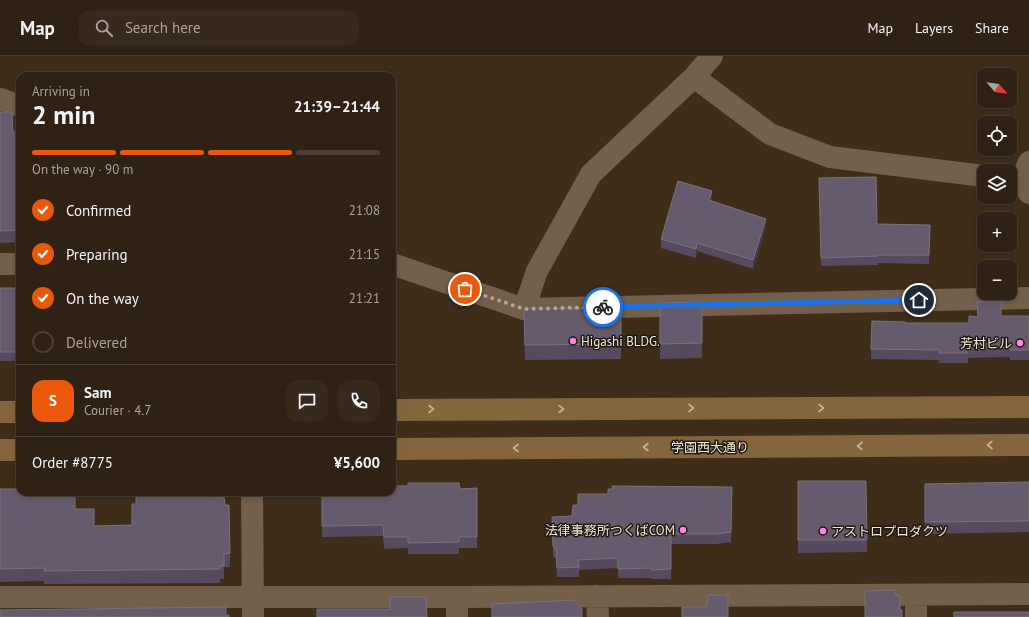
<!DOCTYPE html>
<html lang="en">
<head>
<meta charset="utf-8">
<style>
	body { margin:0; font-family:"PT Sans","Noto Sans JP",sans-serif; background:#372a1d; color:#f1f3f6; height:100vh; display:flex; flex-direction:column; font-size:15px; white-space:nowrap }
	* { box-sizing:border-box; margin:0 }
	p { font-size:13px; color:#a7a4a0 }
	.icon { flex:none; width:22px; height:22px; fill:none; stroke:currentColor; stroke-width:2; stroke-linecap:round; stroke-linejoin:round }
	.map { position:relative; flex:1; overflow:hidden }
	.details { position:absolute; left:16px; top:16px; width:380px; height:424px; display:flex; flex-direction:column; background:#2f2214; border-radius:12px; box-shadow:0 2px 6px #0003,0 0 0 1px #4a3f34 }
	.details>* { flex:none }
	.needle { width:26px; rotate:119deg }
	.fabs { position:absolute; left:977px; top:12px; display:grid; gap:8px }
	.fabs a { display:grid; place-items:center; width:40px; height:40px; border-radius:8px; background:#2f2214; box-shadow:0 2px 6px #0003,0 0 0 1px #4a3f34; font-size:20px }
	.pin { position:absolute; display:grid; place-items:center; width:34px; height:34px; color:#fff; margin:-17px; border:2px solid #fff; border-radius:50%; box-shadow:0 1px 4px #0007 }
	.courier { position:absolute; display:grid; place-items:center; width:40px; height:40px; margin:-20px; border:3px solid #1a73e8; border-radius:50%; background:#fff; color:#222; box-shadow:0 1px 5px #0007 }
	.head em { font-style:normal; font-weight:700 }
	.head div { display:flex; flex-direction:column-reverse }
	.head { display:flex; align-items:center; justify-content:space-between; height:68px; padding:0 16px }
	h1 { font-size:26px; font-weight:700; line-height:30px }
	.bar { display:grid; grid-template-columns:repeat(4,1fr); gap:6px 4px; align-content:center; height:48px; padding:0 16px }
	.bar i { height:5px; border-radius:3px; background:#4a3f34 }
	.bar .active { background:#ea580c }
	.bar p { grid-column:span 4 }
	.line { display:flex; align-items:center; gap:10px; padding:0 16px; border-top:1px solid #4a3f34 }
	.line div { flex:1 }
	.round { display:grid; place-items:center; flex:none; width:42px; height:42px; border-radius:12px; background:#372a1d }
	ol { padding:0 16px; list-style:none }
	li { display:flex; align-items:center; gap:12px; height:44px }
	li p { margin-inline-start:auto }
	li .icon { padding:4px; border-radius:50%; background:#ea580c; color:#fff; stroke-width:4 }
	li:last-child { color:#a7a4a0 }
	li i { width:22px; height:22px; border:2px solid #4a3f34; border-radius:50% }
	header { display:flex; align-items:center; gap:24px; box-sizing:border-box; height:56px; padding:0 20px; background:#2f2214; border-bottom:1px solid #4a3f34 }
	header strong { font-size:19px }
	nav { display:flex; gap:22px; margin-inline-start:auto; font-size:14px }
	.search { width:280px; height:36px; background:#372a1d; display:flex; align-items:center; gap:10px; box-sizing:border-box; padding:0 14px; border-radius:12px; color:#a7a4a0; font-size:15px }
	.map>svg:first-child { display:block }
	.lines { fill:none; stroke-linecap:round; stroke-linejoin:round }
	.minor { stroke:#735f4a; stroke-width:22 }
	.tertiary { stroke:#735f4a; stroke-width:22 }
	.secondary { stroke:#85653e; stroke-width:22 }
	.wall { fill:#554a5e }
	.shaded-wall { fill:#45373d }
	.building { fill:#665b6c; stroke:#7c717d }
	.oneway { stroke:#c7b39c }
	.done { stroke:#b4a697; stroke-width:4; stroke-dasharray:0 7.2 }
	.route { stroke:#1a73e8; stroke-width:5 }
	.poi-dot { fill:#f987e9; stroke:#20180f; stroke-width:1.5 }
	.labels { text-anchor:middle; stroke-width:3; stroke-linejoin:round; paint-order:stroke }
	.poi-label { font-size:13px; fill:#f3e7db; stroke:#20180f; text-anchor:start }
	.street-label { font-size:13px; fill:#f3e7db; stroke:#20180f }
</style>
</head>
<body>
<header>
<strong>Map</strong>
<div class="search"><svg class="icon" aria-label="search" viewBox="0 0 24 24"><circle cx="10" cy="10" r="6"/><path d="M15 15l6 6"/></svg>Search here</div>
<nav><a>Map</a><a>Layers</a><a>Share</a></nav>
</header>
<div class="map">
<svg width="1029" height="561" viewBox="0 0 1029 561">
	<rect width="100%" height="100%" fill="#3f2d1a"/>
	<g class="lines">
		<path class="minor" d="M694,21L770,78L830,101L984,120
			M0,43L20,50
			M1029,106L1021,125L1029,137
			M0,208H20
			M392,208L524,253L1029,242
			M524,253L537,215L591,118L694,21L712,0
			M916,539V561
			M597,540L598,561
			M0,541H457L1029,538
			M457,541V561"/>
		<path class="tertiary" d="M252,436L253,561"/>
		<path class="secondary" d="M392,354L1029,351
			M0,356H20
			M392,393L1029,389
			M0,394H20"/>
	</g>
	<path class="wall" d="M0,56L13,76H20V186L0,187Z
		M819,122L877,168L930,169L929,208L878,207V209L821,210Z
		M712,144V145L766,172L753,213L697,195L696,202L661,192V183Z
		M0,232H20V305H0Z
		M702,246V302L660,303V247Z
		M621,252V303L525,304L524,253Z
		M1001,260H1029V304H1010V301L968,302V307H939V304L871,303V293L905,267H969Z
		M798,425H866L867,496L798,497Z
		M1029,426V476L925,478V428Z
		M612,430L732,431L731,486L716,488H671V523H651V522H618V512L579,514V521H557L556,503L553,500L552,461L572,460L578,449L608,438L612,433Z
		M477,432V492H459V498H408V492L384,493L383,480L322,481V436Z
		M0,433L75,453L94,470L132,469L136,448L172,438L212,441L225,449L230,497V511H224V523H220V527L44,528V525L0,526Z"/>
	<path class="shaded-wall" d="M712,135V144L709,153V144Z
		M766,163V172L753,213V204Z
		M697,187V195L696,202V193Z"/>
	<path class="building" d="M0,56H12L13,76H20V174L0,175Z
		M876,121L877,168L930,169L929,199H878V200L821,202L819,122Z
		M678,125L712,135L709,144L766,163L753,204L697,187L696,193L661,183Z
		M0,232H20V296H0Z
		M702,246V287L660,288V247Z
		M977,246H1001V260H1029V294H1010V291L968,292V297H939V294L871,293L872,265L905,266V267H969V260L978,261Z
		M621,252V288L525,289L524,253Z
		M798,425H866L867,484H798Z
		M1029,426V465L925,466V428Z
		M408,427H459L460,433L477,432V481H459V486L408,487V481H384L383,469L322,470V436H392V430H408Z
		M612,430L732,431L731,476L716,478H671V513L651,514V512L618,513V502L578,504L579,511L557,512L556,493L553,490L552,461L572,460L573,449H578V438H608V433H613Z
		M0,433H20V436H75V453H94V470L132,469V448H136V438L141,437V436H172V438L212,437V441H224L225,449H229L230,497L224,498V510H220V513L44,515L45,512L0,513Z
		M895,534L896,539L900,540V553L902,554V561H865V535Z
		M708,539H728V561H682V551H707Z
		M390,541H426L427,561H317V553H390Z
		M574,544L582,553V561H492V548Z
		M226,551V559H229V561H0V554Z
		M954,556H1029V561H954Z"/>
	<defs><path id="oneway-chevron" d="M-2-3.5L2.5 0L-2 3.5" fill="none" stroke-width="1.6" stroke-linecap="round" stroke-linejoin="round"/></defs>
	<g class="oneway">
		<use href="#oneway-chevron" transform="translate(691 352)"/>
		<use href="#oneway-chevron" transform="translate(821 352)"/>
		<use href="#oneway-chevron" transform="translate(431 353)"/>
		<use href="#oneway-chevron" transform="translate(561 353)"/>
		<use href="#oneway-chevron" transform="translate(990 389) rotate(180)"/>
		<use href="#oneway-chevron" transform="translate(860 390) rotate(180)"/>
		<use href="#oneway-chevron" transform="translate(646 391) rotate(180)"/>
		<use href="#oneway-chevron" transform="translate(516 392) rotate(180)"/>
	</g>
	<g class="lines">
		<path class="done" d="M465,233L524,253L603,251"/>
		<path class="route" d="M603,251L919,244"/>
	</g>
	<g class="poi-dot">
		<circle cx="573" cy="285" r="4"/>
		<circle cx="1020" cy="287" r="4"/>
		<circle cx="683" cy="474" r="4"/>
		<circle cx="823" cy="475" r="4"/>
	</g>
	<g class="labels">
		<g class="poi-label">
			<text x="581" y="290">Higashi BLDG.</text>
			<text x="1012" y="292" text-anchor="end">芳村ビル</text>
			<text x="675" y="479" text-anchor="end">法律事務所つくばCOM</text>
			<text x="831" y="480">アストロプロダクツ</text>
		</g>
		<g class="street-label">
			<text x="710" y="396">学園西大通り</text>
		</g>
	</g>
</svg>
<div class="fabs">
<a><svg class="needle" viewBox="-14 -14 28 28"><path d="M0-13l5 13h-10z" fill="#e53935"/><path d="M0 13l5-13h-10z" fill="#a7a4a0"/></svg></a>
<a><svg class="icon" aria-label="locate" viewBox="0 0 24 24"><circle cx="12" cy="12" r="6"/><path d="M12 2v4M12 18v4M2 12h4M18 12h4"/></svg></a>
<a><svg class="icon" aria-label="layers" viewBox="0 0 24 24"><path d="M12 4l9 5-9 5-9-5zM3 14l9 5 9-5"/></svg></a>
<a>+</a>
<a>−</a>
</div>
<div class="pin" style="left:465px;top:233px;background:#ea580c"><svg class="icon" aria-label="bag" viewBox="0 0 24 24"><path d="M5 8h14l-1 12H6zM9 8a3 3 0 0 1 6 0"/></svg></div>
<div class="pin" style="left:919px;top:244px;background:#1f2937"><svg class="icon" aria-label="home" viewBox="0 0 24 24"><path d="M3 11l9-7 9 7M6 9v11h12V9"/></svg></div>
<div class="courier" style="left:603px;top:251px"><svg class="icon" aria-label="bike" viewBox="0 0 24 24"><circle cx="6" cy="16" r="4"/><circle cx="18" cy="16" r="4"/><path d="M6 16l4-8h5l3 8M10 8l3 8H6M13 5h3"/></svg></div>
<section class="details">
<div class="head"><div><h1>2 min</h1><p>Arriving in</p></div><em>21:39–21:44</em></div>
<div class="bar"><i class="active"></i><i class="active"></i><i class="active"></i><i></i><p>On the way · 90 m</p></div>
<ol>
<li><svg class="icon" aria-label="check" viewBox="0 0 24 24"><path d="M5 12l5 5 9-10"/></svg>Confirmed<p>21:08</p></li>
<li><svg class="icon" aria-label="check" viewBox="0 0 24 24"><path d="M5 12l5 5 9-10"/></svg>Preparing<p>21:15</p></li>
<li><svg class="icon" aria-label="check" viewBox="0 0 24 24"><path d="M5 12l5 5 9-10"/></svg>On the way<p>21:21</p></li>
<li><i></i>Delivered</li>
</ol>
<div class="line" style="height:72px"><b class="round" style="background:#ea580c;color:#fff">S</b><div><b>Sam</b><p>Courier · 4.7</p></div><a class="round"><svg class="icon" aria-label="chat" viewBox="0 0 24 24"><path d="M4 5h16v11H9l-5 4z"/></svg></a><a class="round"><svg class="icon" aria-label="phone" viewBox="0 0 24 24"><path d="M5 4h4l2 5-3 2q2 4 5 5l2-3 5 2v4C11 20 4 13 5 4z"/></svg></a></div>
<div class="line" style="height:52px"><div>Order #8775</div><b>¥5,600</b></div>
</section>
</div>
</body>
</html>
